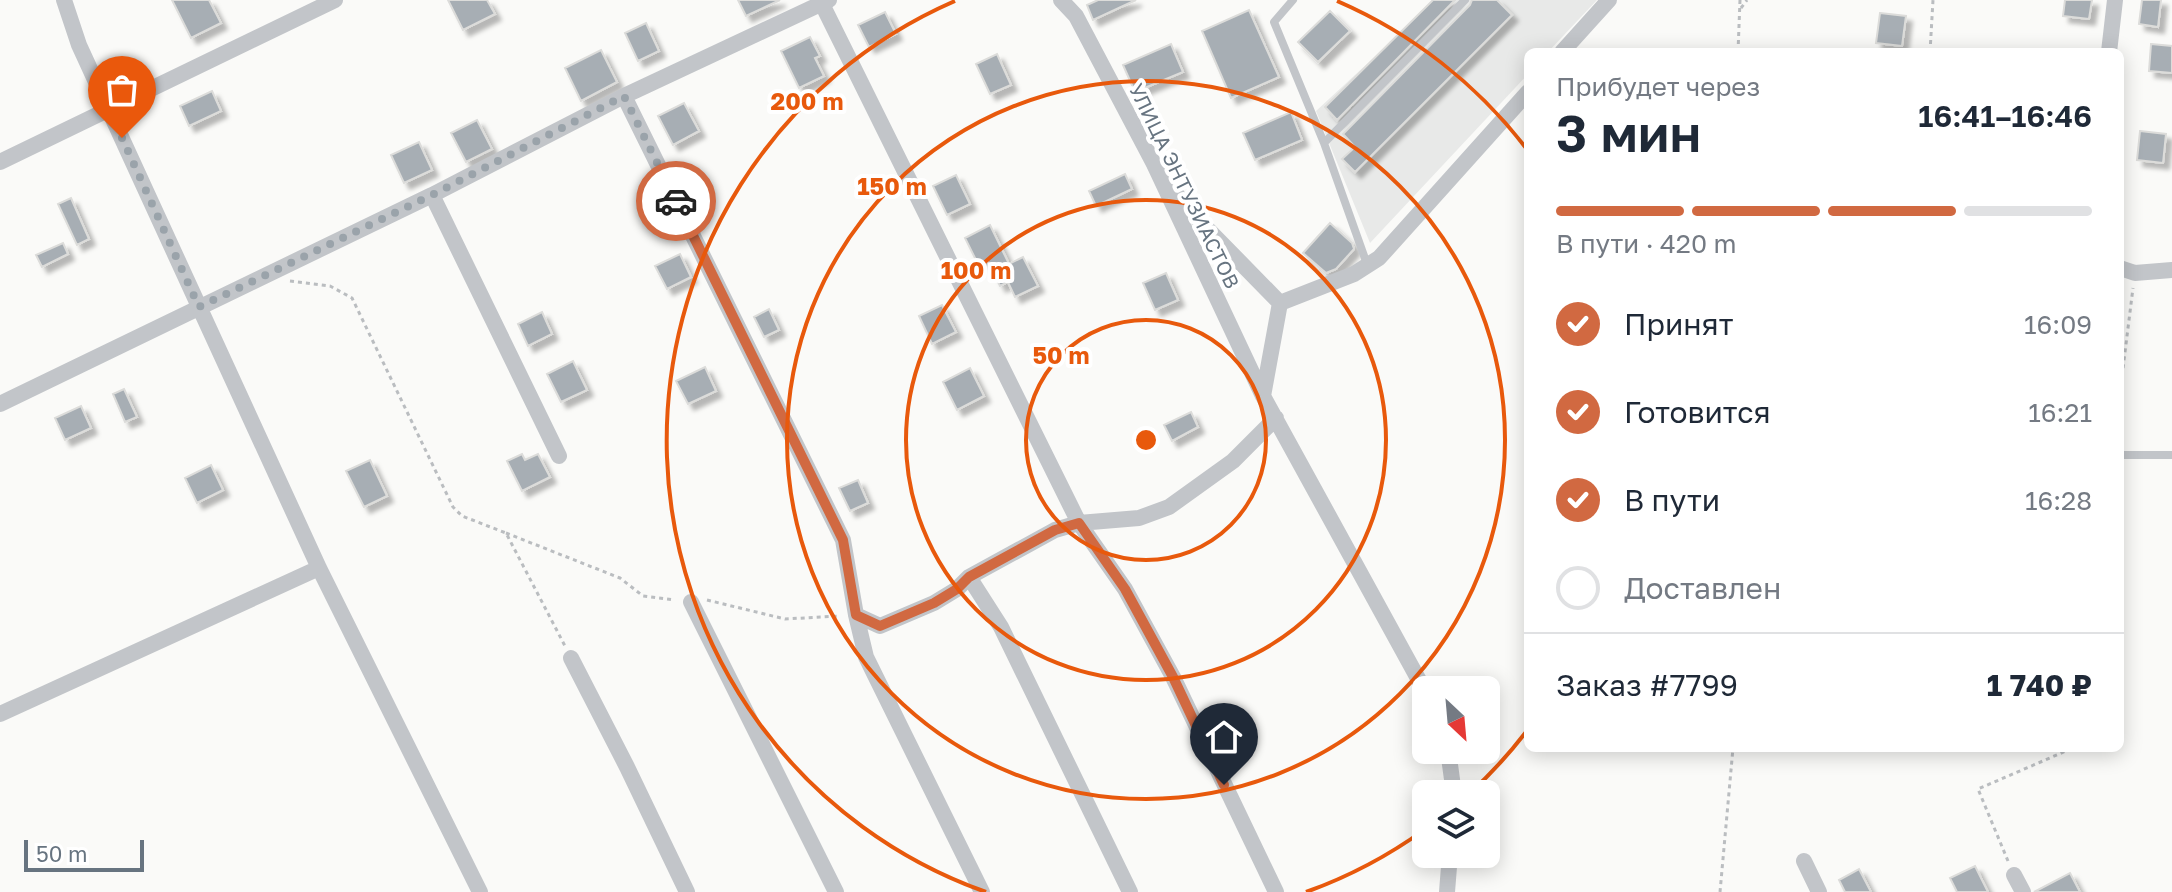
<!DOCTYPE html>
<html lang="ru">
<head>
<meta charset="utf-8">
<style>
	body { margin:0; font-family:"Golos Text",sans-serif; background:#f2f2f3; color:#1f2937; height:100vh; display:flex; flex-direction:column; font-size:30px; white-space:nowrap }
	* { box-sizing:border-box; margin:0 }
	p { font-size:26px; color:#747a83 }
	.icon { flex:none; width:44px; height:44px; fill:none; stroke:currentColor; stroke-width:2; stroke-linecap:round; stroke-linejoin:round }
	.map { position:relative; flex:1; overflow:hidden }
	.sheet { position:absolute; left:1524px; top:48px; width:600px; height:704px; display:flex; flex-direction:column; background:#fff; border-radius:12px; box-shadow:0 4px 20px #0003 }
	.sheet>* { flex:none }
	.needle { width:52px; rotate:154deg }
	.buttons { position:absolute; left:1412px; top:676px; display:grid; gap:16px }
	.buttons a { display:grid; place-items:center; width:88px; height:88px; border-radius:12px; background:#fff; box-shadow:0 4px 20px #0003; font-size:40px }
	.scale { position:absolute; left:24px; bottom:20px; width:120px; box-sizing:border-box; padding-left:8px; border:4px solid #677480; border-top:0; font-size:22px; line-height:28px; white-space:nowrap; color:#677480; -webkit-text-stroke:6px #fff; paint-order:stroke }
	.pin { position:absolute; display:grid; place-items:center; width:68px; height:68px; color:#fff; margin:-82px -34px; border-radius:50% 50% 50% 0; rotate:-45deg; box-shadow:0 0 8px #0007 }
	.pin .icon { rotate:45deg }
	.courier { position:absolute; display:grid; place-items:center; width:80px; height:80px; margin:-40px; border:6px solid #d16941; border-radius:50%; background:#fff; color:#222; box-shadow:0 2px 10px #0007 }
	.overview em { font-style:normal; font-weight:600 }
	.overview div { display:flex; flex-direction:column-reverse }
	.overview { display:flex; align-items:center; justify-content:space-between; height:136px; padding:0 32px }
	h1 { font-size:52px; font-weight:600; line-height:60px }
	.bar { display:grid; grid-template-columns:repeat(4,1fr); gap:12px 8px; align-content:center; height:96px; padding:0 32px }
	.bar i { height:10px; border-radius:6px; background:#e0e1e3 }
	.bar .selected { background:#d16941 }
	.bar p { grid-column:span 4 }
	.line { display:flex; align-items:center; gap:20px; padding:0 32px; border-top:2px solid #e0e1e3 }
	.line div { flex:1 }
	ol { padding:0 32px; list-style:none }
	li { display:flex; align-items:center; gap:24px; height:88px }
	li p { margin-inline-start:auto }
	li .icon { padding:8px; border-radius:50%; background:#d16941; color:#fff; stroke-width:4 }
	li:last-child { color:#747a83 }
	li i { width:44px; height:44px; border:4px solid #e0e1e3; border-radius:50% }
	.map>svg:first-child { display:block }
	.built { fill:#e8e9e8 }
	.building { fill:#a7aeb4; stroke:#dcdcda; stroke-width:2; filter:url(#shadow) }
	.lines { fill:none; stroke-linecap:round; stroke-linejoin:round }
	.path { stroke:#babdc0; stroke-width:3; stroke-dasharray:4 4; stroke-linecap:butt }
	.lane { stroke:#c2c5c9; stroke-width:8 }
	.street { stroke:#c2c5c9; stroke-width:16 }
	.done { stroke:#9aa3aa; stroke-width:8; stroke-dasharray:0 14.4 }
	.route { stroke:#d16941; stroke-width:10 }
	.ring { fill:none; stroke:#e8590c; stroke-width:4 }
	.labels { text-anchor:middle; stroke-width:8; stroke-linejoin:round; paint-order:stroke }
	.street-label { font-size:20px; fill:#677480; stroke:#fff }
	.centre { fill:#e8590c; stroke:#fff; stroke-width:4 }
	.ring-label { font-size:24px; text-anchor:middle; font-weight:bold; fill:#e8590c; stroke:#fff; stroke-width:8; stroke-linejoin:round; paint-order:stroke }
</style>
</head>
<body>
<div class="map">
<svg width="2172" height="892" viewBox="0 0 2172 892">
	<defs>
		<filter id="shadow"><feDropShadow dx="6" dy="6" stdDeviation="2" flood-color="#0004"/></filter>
	</defs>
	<rect width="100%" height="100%" fill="#fafaf8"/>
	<path class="built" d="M1436,0H1597L1548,52H1528V74L1370,243L1316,111Z"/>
	<path class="building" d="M172,0H209L221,23L191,38Z
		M448,0H487L495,14L463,30Z
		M738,0H780L746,16Z
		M1098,0H1136L1093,20L1087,5Z
		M1433,0H1455L1337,120L1325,107Z
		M1472,0H1497L1512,15L1355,172L1342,159L1355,147L1343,134L1470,5Z
		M2065,0H2092L2089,19L2063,16Z
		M2142,0H2161L2158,27L2139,24Z
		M1249,10L1279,77L1231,98L1202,31Z
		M1330,11L1350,31L1318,62L1298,42Z
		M885,12L896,34L869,47L858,25Z
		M1880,13L1906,16L1902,46L1876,43Z
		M646,23L659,51L638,61L625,33Z
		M810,37L820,56L815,58L824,76L799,88L781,51Z
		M1171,44L1183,72L1135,92L1123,65Z
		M2151,44L2172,46V73L2149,71Z
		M601,50L617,82L581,101L565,68Z
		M997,54L1011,85L990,94L976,64Z
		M212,91L221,111L189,126L180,106Z
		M684,103L699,131L673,145L658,116Z
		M1291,112L1302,140L1255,160L1243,133Z
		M477,120L492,149L466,162L451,133Z
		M2140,131L2166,134L2163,163L2137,160Z
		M419,142L432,170L404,183L391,155Z
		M1125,174L1132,189L1096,206L1089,191Z
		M956,175L970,204L947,215L933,186Z
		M71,198L89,239L77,245L58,204Z
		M1330,223L1352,243L1354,249L1336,269L1326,273L1303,253Z
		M990,225L1009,264L1023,257L1038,286L1015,297L1008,282L1000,286L987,260L978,264L965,238Z
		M63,243L68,254L42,267L36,255Z
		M680,254L691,277L667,289L655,266Z
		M1166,273L1178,300L1155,310L1143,283Z
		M942,305L956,332L932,344L919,316Z
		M769,309L779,330L764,337L754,317Z
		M542,312L552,334L528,346L518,324Z
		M573,361L587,390L561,402L547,374Z
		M705,367L716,391L688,404L676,381Z
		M970,368L984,396L957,410L943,382Z
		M124,389L137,417L125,422L113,394Z
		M81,406L91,428L65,440L55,418Z
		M1191,412L1198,427L1172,441L1164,425Z
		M522,454L525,460L538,454L550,477L522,491L507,461Z
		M370,460L387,496L364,507L346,471Z
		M211,465L223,490L197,503L185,478Z
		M858,480L868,503L850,511L839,488Z
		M1975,866L1988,892H1957L1950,878Z
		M1859,869L1871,892H1845L1839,880Z
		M2070,873L2080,892H2034Z"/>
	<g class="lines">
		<path class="path" d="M1741,8L1747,0
			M1738,52L1740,0
			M1930,52L1933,0
			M290,281L330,286L352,298L453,507L462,516L506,533L565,646
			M2120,392L2133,288
			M506,533L620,578L643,596L675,600
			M707,600L785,619L840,616
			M2008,861L1978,789L2066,751V748
			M1720,892L1733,748"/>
		<path class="lane" d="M1293,0L1274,22L1324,143L1465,0
			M1324,143L1368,267
			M2120,455H2172"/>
		<path class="street" d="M64,0L79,45L319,568L480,892
			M1061,0L1076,16L1154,164L1263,396L1426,693
			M822,4L1079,523L1125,589L1173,677L1276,892
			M1562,52L1609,0
			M2109,52L2115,0
			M624,96L843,540L856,615L866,657L982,892
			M0,162L335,0
			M1174,191L1185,206L1280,303
			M432,195L559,456
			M2120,268L2135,273L2172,270
			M1263,396L1280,303L1354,274L1379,258L1528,92
			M0,404L432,195L624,96L829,0
			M969,577L1001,627L1130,892
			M691,602L836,892
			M856,615L880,626L934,603L957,589L969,577L1055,530L1079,523L1139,518L1169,507L1233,461L1276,418
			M571,658L627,767L687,892
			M0,714L319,568
			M1448,750L1454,794
			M1804,861L1819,892
			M2014,875L2023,892
			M1447,892L1450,854"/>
	</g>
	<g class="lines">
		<path class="done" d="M122,138L199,307L432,195L624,96L676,201"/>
		<path class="route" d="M676,201L843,540L856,615L880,626L934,603L957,589L969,577L1055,530L1079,523L1125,589L1173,677L1224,785"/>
	</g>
	<g class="ring">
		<circle cx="1146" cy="440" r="120"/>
		<circle cx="1146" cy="440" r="240"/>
		<circle cx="1146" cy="440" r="359"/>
		<path d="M1526 732A479 479 0 0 1 1470 793M1424 830A479 479 0 0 1 1306 892M986 892A479 479 0 0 1 955 1M1337 1A479 479 0 0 1 1526 148"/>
	</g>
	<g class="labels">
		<g class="street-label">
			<text transform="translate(1184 186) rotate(64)" y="7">УЛИЦА ЭНТУЗИАСТОВ</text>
		</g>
	</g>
	<circle cx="1146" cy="440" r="12" class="centre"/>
	<g class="ring-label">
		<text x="807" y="110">200 m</text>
		<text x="892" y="195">150 m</text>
		<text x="976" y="279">100 m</text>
		<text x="1061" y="364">50 m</text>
	</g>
</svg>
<div class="buttons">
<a><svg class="needle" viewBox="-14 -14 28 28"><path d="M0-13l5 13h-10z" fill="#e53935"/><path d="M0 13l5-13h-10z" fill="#747a83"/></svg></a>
<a><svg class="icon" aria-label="layers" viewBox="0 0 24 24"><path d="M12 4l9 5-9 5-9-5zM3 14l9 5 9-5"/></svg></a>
</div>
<div class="scale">50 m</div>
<div class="pin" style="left:122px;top:138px;background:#ea580c"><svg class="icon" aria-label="bag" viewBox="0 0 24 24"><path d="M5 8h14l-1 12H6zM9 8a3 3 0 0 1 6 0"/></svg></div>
<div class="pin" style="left:1224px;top:785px;background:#1f2937"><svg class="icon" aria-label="home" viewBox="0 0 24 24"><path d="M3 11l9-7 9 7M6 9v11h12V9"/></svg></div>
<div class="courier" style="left:676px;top:201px"><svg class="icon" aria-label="car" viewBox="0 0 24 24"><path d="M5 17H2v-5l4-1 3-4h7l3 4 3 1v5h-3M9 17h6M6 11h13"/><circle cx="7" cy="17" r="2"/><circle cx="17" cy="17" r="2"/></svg></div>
<section class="sheet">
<div class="overview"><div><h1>3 мин</h1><p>Прибудет через</p></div><em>16:41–16:46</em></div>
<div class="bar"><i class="selected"></i><i class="selected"></i><i class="selected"></i><i></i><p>В пути · 420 m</p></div>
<ol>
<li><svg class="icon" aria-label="check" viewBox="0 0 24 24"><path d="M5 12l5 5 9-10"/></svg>Принят<p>16:09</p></li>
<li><svg class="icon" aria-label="check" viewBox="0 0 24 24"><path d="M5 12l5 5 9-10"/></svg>Готовится<p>16:21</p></li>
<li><svg class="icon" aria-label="check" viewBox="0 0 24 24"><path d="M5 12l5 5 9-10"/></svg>В пути<p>16:28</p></li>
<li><i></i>Доставлен</li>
</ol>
<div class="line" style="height:104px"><div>Заказ #7799</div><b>1 740 ₽</b></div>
</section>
</div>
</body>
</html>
